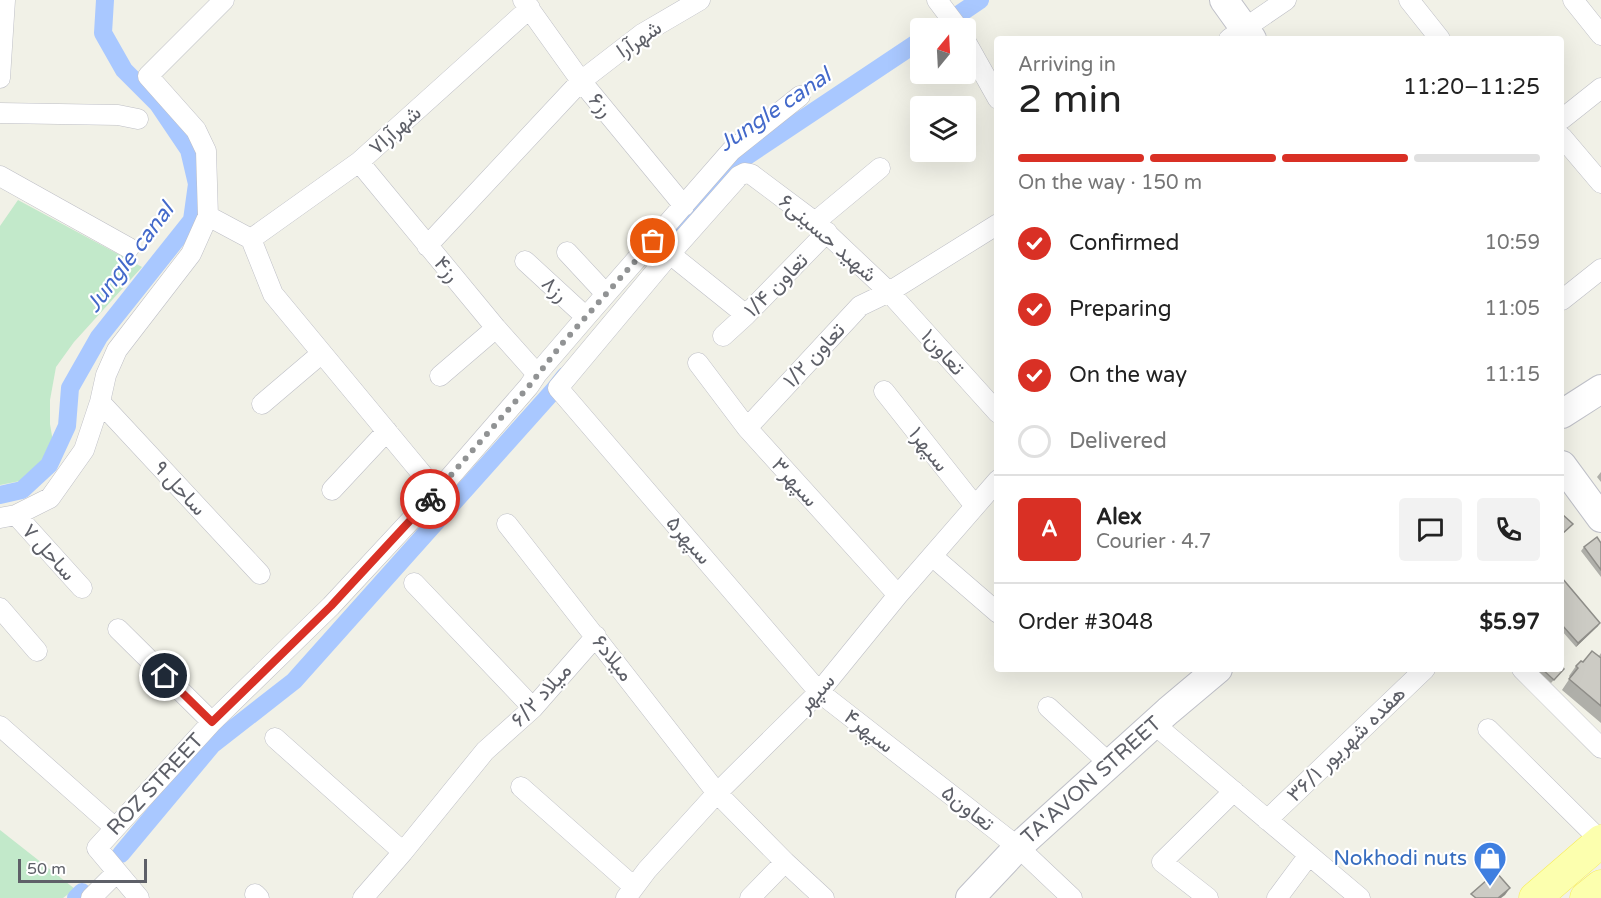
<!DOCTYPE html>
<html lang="en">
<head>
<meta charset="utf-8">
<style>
	body { margin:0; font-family:"Varela Round",Vazirmatn,sans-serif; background:#f2f2f2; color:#222; height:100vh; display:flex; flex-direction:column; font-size:22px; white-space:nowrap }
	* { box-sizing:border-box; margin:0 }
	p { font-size:20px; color:#767676 }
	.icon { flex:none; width:33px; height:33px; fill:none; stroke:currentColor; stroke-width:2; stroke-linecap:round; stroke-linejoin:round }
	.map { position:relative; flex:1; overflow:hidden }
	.side { position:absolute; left:994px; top:36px; width:570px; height:636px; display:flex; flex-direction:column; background:#fff; border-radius:6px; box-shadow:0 6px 24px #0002 }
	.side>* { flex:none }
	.needle { width:39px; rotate:18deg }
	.controls { position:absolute; left:910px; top:18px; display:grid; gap:12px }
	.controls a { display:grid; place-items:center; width:66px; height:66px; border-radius:6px; background:#fff; box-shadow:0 6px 24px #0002; font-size:30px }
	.scale { position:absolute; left:18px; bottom:15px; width:129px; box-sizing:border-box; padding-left:6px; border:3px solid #5e6068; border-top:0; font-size:16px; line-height:21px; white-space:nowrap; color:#5e6068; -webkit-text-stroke:4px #fff; paint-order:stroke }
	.pin { position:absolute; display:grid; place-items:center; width:51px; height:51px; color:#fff; margin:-26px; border:3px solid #fff; border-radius:50%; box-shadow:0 2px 6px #0007 }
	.courier { position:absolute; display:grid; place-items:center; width:60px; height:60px; margin:-30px; border:4px solid #d93025; border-radius:50%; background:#fff; color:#222; box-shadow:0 2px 8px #0007 }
	.summary em { font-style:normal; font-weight:600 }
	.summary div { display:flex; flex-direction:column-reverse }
	.summary { display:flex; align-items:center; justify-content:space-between; height:102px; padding:0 24px }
	h1 { font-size:39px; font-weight:600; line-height:45px }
	.bar { display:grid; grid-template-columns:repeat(4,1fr); gap:9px 6px; align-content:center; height:72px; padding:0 24px }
	.bar i { height:8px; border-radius:4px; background:#e0e0e0 }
	.bar .current { background:#d93025 }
	.bar p { grid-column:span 4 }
	.line { display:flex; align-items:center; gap:15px; padding:0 24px; border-top:2px solid #e0e0e0 }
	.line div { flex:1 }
	.round { display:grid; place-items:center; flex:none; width:63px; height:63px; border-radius:6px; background:#f2f2f2 }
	ol { padding:0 24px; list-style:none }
	li { display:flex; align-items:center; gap:18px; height:66px }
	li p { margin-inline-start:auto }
	li .icon { padding:6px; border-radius:50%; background:#d93025; color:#fff; stroke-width:4 }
	li:last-child { color:#767676 }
	li i { width:33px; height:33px; border:3px solid #e0e0e0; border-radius:50% }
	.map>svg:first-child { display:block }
	.green { fill:#c2e9ca }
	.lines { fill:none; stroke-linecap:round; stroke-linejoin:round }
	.canal { stroke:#a9c8ff; stroke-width:18 }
	.street-casing { stroke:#bebfc6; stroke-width:21 }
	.secondary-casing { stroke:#bfc0c8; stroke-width:30 }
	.primary-casing { stroke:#f9ed58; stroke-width:33 }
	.street { stroke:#fff; stroke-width:20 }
	.secondary { stroke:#fff; stroke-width:28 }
	.primary { stroke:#fcffae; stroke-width:32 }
	.wall { fill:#afafa9 }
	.shaded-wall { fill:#8f8e89 }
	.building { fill:#cccbc4; stroke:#8f8e89; stroke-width:1.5 }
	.done { stroke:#919394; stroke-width:6; stroke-dasharray:0 10.8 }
	.route { stroke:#d93025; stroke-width:8 }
	.labels { text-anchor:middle; stroke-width:4.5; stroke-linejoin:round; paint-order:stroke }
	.street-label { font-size:21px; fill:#5e6068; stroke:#fff }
	.shop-label { font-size:21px; fill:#366cbe; stroke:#fff; text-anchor:end }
	.water-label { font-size:22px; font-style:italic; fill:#4369ca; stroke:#fff }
</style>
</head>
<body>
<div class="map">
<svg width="1601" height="898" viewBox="0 0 1601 898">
	<rect width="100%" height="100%" fill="#f1f1e7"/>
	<path class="green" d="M18,200L142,267L74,342L56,367L50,400V424L53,442L41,462L20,481L0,485V226Z
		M0,830L75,889L63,898H0Z"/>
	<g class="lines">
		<path class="canal" d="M955,17L980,0
			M938,28L940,27
			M668,243L726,170L921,40
			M0,495L22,490L49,465L67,426L70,388L99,337L192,220L197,184L189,150L158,104L124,70L103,33L105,0
			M121,854L212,745L294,681L554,390L565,376
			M76,898L82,892"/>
		<defs>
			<path id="street" d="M523,0L581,81L684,206
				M937,0L958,28
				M1409,0L1440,39
				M1573,0L1601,35
				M1229,39L1286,0
				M966,42L998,99
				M0,78L5,0
				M0,113L118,115L138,119
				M1562,119L1601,88
				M1562,137L1601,183
				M359,162L496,328L537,374
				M0,176L129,248
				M208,216L206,151L196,130L148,76L224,0
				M815,222L880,168
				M251,239L359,162L530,8
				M251,239L273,294L437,492
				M427,246L581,81L642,34L700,0
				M567,252L606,294
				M670,254L746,315
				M525,261L586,317
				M1562,300L1601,269
				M723,336L746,315L827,232
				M698,363L747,428L898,595
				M440,376L496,328
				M884,391L975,506
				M100,402L260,574
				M262,404L322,353
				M998,413L889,292L815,222L751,174L745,173L739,176L670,254L558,388L819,692L1018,847L1072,898
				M747,428L860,306L889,292L998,224
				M332,490L387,431
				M16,515L82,588
				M0,518L16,515L50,498L84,450L100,402L106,375L117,350L191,254L208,216L251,239
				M507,524L717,793L785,862L824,898
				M932,556L998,613
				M414,583L533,708
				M0,608L37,651
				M118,629L212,722
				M1522,669L1601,748
				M1048,707L1110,764
				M1154,724L1360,898
				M0,726L114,827
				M1488,729L1601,841
				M275,738L403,852
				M521,787L634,887
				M1267,820L1425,669
				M255,894L259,898
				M91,898L117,872
				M139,898L97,848L212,722L331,606L437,492L529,386L537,374L586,317L731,151L800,96
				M363,898L403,852L485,751L533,708L596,636
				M626,898L647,870L717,793L819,692L898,595L998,480
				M750,898L785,862
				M1208,898L1162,862L1234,791
				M1277,898L1309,855"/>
			<path id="secondary" d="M1224,0L1252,39
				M1562,414L1601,389
				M1562,465L1601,518
				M970,898L1018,847L1168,711L1218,669"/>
			<path id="primary" d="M1535,898L1601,841
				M1586,898L1601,886"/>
		</defs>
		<use href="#street" class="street-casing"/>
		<use href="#secondary" class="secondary-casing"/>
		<use href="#primary" class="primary-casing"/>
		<use href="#street" class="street"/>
		<use href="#secondary" class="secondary"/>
		<use href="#primary" class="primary"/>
	</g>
	<path class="wall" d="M1601,472V482L1597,477Z
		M1601,543V577L1581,551L1584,547Z
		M1562,578L1598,626L1576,647L1562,631Z
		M1601,653V723L1562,690L1570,678L1569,676L1576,666L1599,656Z
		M1536,669H1564L1551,683Z"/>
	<path class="shaded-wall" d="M1600,623L1598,626L1576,647L1578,643Z
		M1510,888L1505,895L1501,898H1498Z"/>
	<path class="building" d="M1562,514L1573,524L1562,534Z
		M1597,537L1601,543V570L1584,547Z
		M1562,578L1600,623L1578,643L1562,625Z
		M1592,651L1601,658V706L1569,679L1578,668L1576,666L1581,661L1583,662Z
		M1562,666L1564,669L1554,680L1542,669H1562Z
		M1496,872L1510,888L1498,898H1476L1471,894Z"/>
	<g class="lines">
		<path class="done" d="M430,499L529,386L561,345L653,241"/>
		<path class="route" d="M165,676L212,722L331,606L430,499"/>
	</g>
	<defs>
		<symbol id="shop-pin" viewBox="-11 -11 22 30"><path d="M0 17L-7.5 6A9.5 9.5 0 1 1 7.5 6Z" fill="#3f7fe0" stroke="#fff"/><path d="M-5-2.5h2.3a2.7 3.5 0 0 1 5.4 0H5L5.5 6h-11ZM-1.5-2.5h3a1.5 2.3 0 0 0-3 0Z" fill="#fff"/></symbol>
	</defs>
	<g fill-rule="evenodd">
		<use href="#shop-pin" x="1471" y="839" width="38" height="52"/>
	</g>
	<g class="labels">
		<g class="street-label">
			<text transform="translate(639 39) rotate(-34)" y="7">شهرآرا</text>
			<text transform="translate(601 105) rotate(50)" y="7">رز۶</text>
			<text transform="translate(395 130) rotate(-42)" y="7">شهرآرا۷</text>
			<text transform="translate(828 238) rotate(41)" y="7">شهید حسینی۶</text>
			<text transform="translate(447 269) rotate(50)" y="7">رز۴</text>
			<text transform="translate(776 285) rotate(-45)" y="7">تعاون ۱/۴</text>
			<text transform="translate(555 289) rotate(43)" y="7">رز۸</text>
			<text transform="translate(943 352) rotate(48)" y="7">تعاون۱</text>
			<text transform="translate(814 355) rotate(-47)" y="7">تعاون ۱/۲</text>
			<text transform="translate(929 449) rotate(52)" y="7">سپهر۱</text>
			<text transform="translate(795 482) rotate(48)" y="7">سپهر۳</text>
			<text transform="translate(180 488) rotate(47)" y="7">ساحل ۹</text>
			<text transform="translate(689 540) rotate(49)" y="7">سپهر۵</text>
			<text transform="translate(49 552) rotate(48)" y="7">ساحل ۷</text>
			<text transform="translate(613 658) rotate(52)" y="7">میلاد۶</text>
			<text transform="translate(816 693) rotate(-47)" y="7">سپهر</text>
			<text transform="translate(541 695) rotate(-47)" y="7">میلاد ۶/۲</text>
			<text transform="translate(869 731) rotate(38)" y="7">سپهر۴</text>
			<text transform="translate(1346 744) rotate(-44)" y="7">هفده شهریور ۳۶/۱</text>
			<text transform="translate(1091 780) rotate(-42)" y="7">TA'AVON STREET</text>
			<text transform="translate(155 784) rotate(-47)" y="7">ROZ STREET</text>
			<text transform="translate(968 808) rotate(38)" y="7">تعاون۵</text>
		</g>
		<g class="shop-label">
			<text x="1467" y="865">Nokhodi nuts</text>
		</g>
		<g class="water-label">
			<text transform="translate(774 109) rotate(-34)" y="8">Jungle canal</text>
			<text transform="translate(129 257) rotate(-53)" y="8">Jungle canal</text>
		</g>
	</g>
</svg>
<div class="controls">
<a><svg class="needle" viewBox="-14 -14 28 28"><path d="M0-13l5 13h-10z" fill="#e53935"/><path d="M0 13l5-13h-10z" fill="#767676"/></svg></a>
<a><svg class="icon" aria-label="layers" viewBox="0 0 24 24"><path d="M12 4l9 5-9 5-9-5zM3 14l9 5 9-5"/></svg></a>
</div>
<div class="scale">50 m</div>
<div class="pin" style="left:653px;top:241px;background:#ea580c"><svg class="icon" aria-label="bag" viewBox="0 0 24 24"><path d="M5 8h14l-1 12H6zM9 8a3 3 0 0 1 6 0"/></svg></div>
<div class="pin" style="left:165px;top:676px;background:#1f2937"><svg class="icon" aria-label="home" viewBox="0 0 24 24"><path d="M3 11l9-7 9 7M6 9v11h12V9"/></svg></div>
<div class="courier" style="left:430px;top:499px"><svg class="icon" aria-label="bike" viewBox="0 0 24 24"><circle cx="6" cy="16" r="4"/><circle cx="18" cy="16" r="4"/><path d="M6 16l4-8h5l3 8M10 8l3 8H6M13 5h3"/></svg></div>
<section class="side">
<div class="summary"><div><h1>2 min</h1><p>Arriving in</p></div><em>11:20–11:25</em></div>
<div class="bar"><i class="current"></i><i class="current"></i><i class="current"></i><i></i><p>On the way · 150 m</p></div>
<ol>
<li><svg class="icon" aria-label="check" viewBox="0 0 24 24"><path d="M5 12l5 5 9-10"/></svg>Confirmed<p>10:59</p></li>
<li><svg class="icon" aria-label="check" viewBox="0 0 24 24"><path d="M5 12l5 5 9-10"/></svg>Preparing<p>11:05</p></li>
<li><svg class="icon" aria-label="check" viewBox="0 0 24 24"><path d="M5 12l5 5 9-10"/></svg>On the way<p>11:15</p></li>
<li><i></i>Delivered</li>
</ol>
<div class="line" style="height:108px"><b class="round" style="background:#d93025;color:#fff">A</b><div><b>Alex</b><p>Courier · 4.7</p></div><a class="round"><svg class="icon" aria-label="chat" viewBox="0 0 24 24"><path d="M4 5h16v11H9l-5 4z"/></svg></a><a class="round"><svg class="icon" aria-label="phone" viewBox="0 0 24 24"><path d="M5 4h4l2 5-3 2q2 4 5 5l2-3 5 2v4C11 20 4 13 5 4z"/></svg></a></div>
<div class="line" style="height:78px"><div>Order #3048</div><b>$5.97</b></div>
</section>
</div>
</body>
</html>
